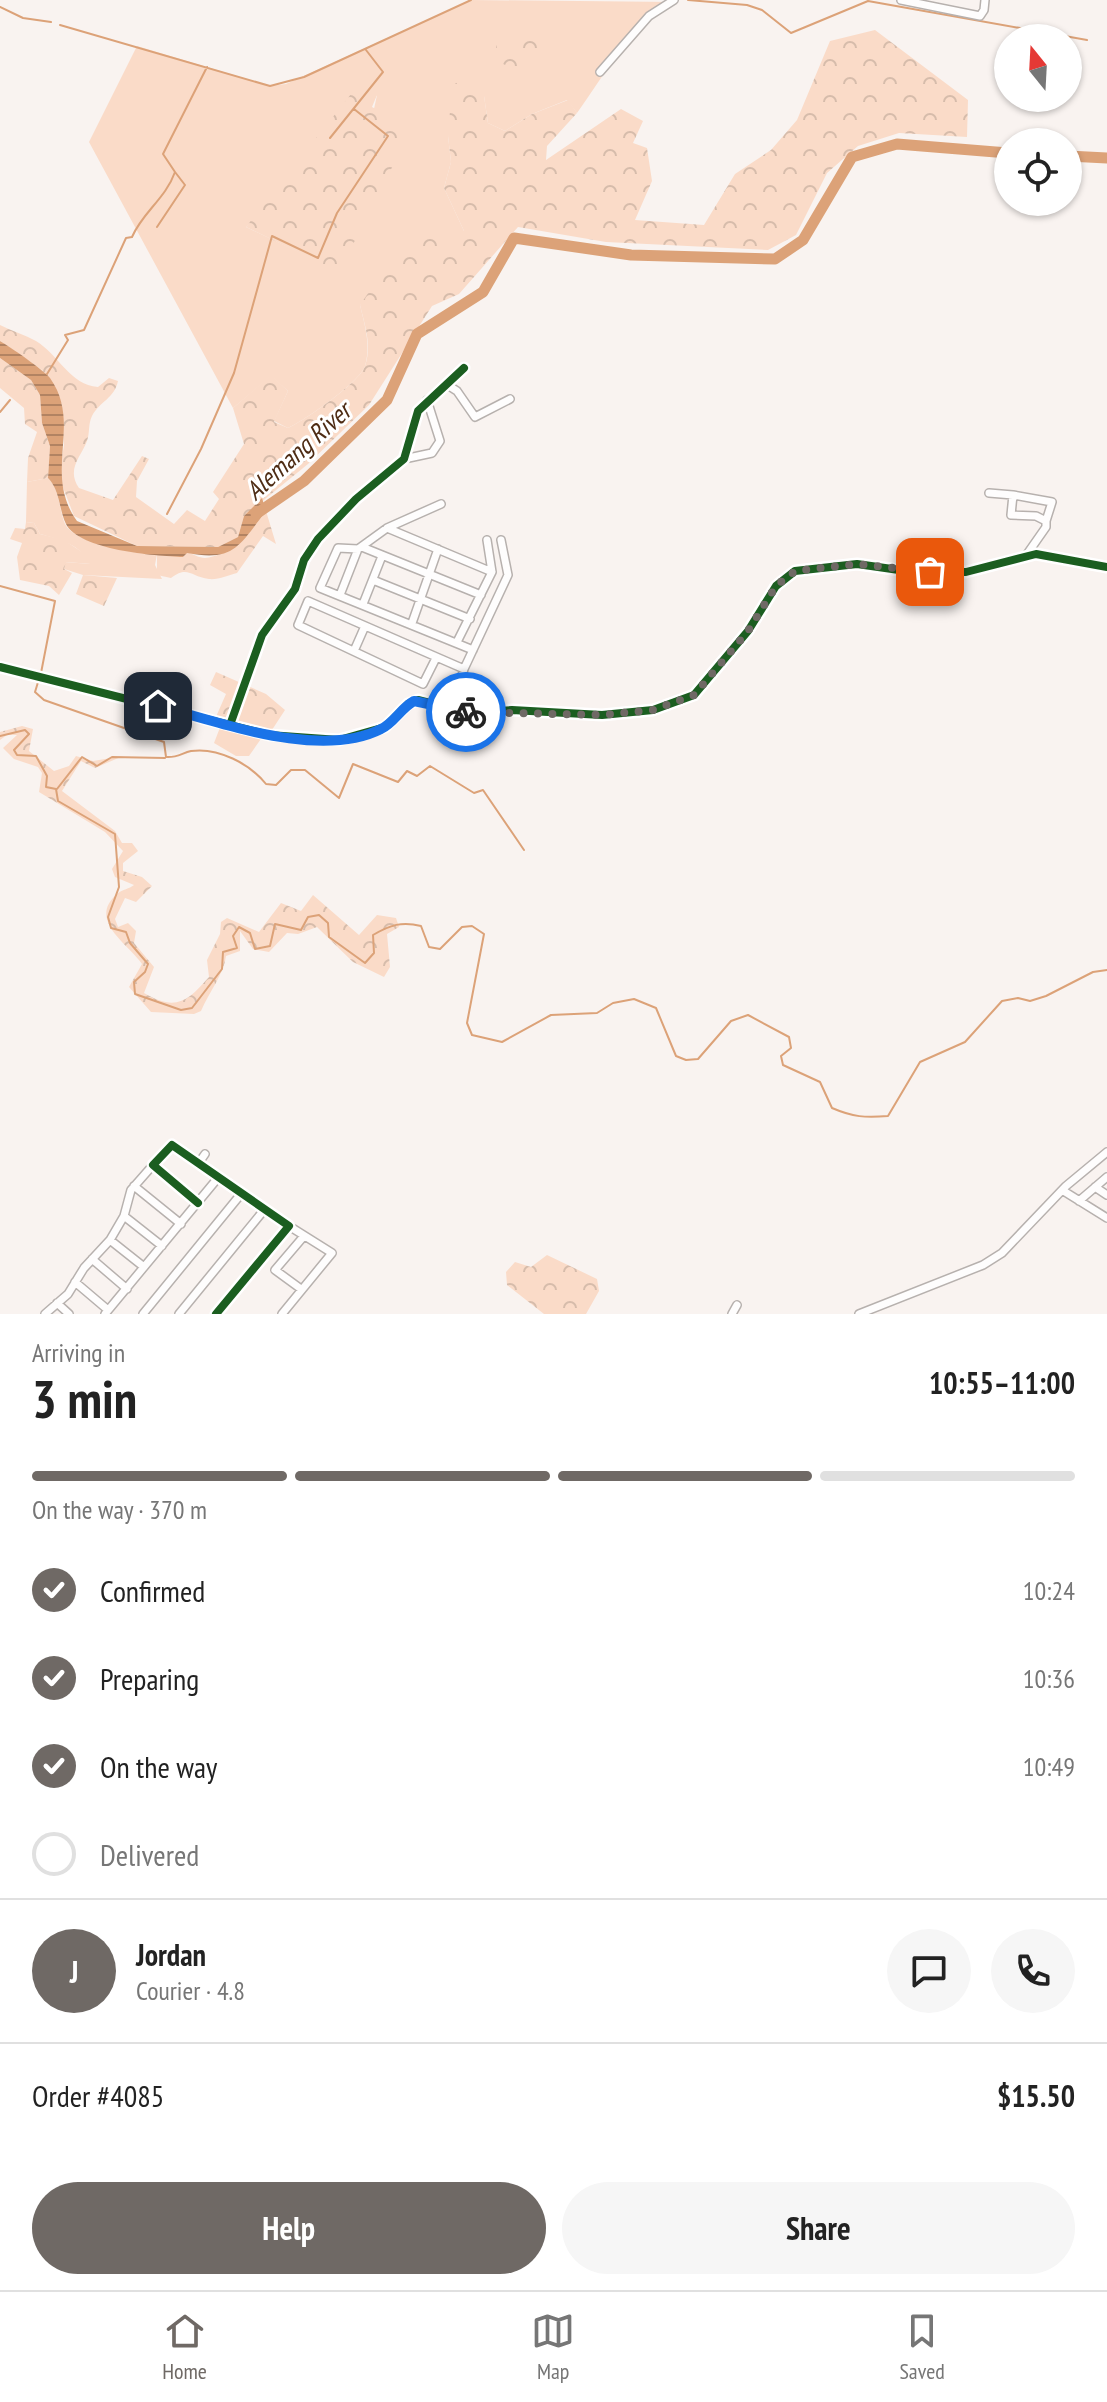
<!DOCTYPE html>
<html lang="en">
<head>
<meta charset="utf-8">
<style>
	body { margin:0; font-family:"PT Sans Narrow",sans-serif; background:#f6f6f6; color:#222; height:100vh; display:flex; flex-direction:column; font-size:30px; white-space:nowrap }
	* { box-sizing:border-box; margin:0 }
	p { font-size:26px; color:#767676 }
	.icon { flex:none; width:44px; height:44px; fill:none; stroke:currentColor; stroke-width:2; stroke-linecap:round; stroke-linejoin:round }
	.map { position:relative; height:1314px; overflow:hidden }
	.panel { display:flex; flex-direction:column; background:#fff; flex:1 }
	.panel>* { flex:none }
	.needle { width:52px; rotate:342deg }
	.controls { position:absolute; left:994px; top:24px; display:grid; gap:16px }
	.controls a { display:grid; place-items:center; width:88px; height:88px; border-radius:50%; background:#fff; box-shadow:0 2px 6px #0004; font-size:40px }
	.pin { position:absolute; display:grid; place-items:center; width:68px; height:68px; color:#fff; margin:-34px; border-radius:16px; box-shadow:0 4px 12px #0006 }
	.courier { position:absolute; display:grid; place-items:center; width:80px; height:80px; margin:-40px; border:6px solid #1a73e8; border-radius:50%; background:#fff; color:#222; box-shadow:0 2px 10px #0007 }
	.summary em { font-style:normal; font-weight:800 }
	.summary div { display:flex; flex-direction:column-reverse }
	.summary { display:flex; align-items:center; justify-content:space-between; height:136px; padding:0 32px }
	h1 { font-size:52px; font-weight:800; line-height:60px }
	.bar { display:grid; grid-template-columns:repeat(4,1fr); gap:12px 8px; align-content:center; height:96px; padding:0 32px }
	.bar i { height:10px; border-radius:6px; background:#e0e0e0 }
	.bar .current { background:#6f6965 }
	.bar p { grid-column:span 4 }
	.line { display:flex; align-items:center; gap:20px; padding:0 32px; border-top:2px solid #e0e0e0 }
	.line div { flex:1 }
	.round { display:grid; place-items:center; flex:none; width:84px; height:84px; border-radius:42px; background:#f6f6f6 }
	ol { padding:0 32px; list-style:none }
	li { display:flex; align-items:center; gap:24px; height:88px }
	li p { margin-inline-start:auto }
	li .icon { padding:8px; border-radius:50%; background:#6f6965; color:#fff; stroke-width:4 }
	li:last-child { color:#767676 }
	li i { width:44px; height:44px; border:4px solid #e0e0e0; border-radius:50% }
	.cta { display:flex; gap:16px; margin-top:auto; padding:16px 32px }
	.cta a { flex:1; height:92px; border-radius:48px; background:#6f6965; color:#fff; font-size:32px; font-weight:800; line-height:92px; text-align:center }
	.cta a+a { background:#f6f6f6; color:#222 }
	.menu { display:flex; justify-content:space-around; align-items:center; height:112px; border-top:2px solid #e0e0e0; background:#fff; font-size:22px; color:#767676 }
	.menu a { display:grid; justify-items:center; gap:4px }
	.menu .current { color:#6f6965 }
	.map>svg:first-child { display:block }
	.green { fill:#fadbc8; fill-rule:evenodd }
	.forest { fill:url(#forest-crowns) }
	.water { fill:url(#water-rules) }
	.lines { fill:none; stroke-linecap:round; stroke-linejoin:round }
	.stream { stroke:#dca278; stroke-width:2 }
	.river { stroke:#dca278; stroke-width:11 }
	.minor-casing { stroke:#b7b1ae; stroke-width:10 }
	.minor { stroke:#fefdfd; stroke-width:7 }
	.cycleway-casing { stroke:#fff; stroke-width:13 }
	.cycleway { stroke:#1b5e20; stroke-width:8 }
	.done { stroke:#6f6965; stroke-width:8; stroke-dasharray:0 14.4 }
	.route { stroke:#1a73e8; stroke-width:10 }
	.labels { text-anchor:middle; stroke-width:6; stroke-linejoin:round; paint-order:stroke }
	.water-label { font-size:26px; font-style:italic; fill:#4e2c14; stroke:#fff }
</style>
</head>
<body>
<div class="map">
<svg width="1107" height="1314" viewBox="0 0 1107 1314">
	<defs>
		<pattern id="forest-crowns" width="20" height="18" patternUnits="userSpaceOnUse" patternTransform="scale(2)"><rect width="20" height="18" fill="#fadbc8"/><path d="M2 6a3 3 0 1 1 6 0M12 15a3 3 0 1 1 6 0" fill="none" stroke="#d6bcab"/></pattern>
		<pattern id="water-rules" width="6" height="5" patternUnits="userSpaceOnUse" patternTransform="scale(2)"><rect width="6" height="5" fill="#dca278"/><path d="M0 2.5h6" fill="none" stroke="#b28362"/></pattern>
	</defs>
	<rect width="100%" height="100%" fill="#f9f3f0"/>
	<path class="green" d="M471,0L673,2C630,27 606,73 577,113L567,100L532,114L505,131L488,123L484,96L448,136L451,162L444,188L464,231L360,305C365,326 371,345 365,366C360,382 304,421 288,428L274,421L288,391L271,376L233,408L89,142L137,46L270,86L286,84ZM377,95L339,271L246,227Z
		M48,478C60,490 59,510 65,524C75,544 136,554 157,554L155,565L162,579L83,575L64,569L65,562L90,564C80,544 61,540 40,534L34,523L26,522L27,482Z
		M221,725L263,736L249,756H236L214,743Z"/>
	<path class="forest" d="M875,30L968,100L967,137L899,133L858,146L827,173L796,235L768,250L606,242L518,227L459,294L432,306L369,405L308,464L244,516L238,537L218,547L137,546L74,516L59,477L64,445L62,405L57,392L42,370L0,341V325C12,331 25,335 36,341C59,355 70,385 98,387L109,378L118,381C114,399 100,401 92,416C88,424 90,433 87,441C81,457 66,469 79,488L113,500L142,456L149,459L137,481L136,497L174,524L187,510L205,521L219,499L213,492L244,444L233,408L271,375L288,391L274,422L288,428C304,421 360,382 365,366C372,345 365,326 360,305L393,257L422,229L464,231L444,188L451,162L448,136L452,85L475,75L484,96L488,123L505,131L532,114L568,100L577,113L547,146L546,160L621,109L643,121L633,143L647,148L652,181L635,220L704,225L735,174L771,150L797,120L830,41Z
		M554,35L535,52L530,67L520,72L501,63L496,47L499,37Z
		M355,89L377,95L372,107L412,128L339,272L246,227Z
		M0,358L31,380L40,395L42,423L50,446L48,478L27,482L28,458L37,432L25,424L24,408L0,388Z
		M266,511L276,544L263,536L237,573C229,575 218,580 209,579C191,577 188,565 171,578L157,575V554L183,557L187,552C193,554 199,558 205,558C232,555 252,530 266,511Z
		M26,522L34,523L40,534L64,540L91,558V564L66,562L64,569L72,573L59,595L49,586L20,580L17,557L22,543L10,539L15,528L25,529Z
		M83,575L117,578L104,606L76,594Z
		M216,672L266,694L285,710L270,733L215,719L226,694L210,685Z
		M22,726L33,729L29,751L54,771L69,766L76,756L93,761L123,756L95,768L81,761L62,791L115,831L122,843H132L138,851L123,863V871L142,877L152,886L136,902L125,898L115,919L118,927L128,923L136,931L134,943L154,967L144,993C176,1012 188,1001 209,977L207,960L220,934L221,922L227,918L259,932L281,903L301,911L313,895L359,935L377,915L396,918L399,927L387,934L390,967L384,977L353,962L317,927L298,934L287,933L269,952L253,949L240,931V951L226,956C224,974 209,992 201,1011L194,1014L151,1012L129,987L142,964C128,944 87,920 117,894C123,889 129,889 134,885L115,877L112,869L123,851L105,832L39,792L42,773L38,767L14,759L3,748L17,735H7L0,740V732Z
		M547,1255L597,1279L599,1291L586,1314H544L507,1285L506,1272L515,1262L531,1267Z"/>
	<path class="water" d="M0,341C9,346 45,371 50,378C83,424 42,473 77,521L137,546L218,547L238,537L244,516L262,498L266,511C239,546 234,562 187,553L183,557C155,556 79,550 66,524C59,510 60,490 48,478L50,446L42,423L40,395L31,380L0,358Z"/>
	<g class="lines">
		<path class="stream" d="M688,0L747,5L762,10L791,33L868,1L1087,40
			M0,7L23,18L51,22
			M60,25L270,86L304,77L471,0
			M330,138L383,72L366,50
			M157,227L185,185L175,172
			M47,374L68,340L65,335L84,330L126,238L132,237C142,213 166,198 175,172L163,154L207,67
			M0,412L10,400
			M167,514L201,449L234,373L272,236L318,258L337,213L388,136L354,109
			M0,586L55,601L41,673
			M39,679L35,692L44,700L164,742L166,757C177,758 182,753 191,751C218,747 250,764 266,784L276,785L291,770H305L339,798L353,764L398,782L407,771L417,776L430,766L474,793L483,790L524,850
			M0,736L25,730L29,734L14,750L17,755L36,756L47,776L46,787L56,789L58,801L115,834L119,887L108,917L111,928L126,932L130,943L148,964L145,972L134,982L135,994L181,1010L192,1008L222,969L223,952L237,948L233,936L239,927L250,933L255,949L270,946L275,924L301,930L308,917L319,915L328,923L329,937L365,963L374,953L373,935C390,925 402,921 421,926L429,947L440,949L462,927L472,926L484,934L467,1023L472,1035L502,1042L551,1015L597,1013L613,1003L634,999L656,1008L676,1056L686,1060L698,1059L731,1021L748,1015L789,1037L791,1048L781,1056L783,1065L820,1082L832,1108C853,1117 865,1118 888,1116L920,1062L965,1042L1002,1001L1018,998L1030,1001L1046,996L1093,972L1107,970
			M57,789L82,757L97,766L112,757L165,758"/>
		<path class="river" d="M1068,156L1107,158
			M256,514L304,481L387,400L417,334L483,292L514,238L631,255L775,259L803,240L852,157L897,144L1008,153"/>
		<defs>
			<path id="minor" d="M901,0L980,16L984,10L985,0
				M600,72L649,16L674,0
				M446,384L457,391L475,417L510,399
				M404,459L432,453L440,441L427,400
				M989,493L1013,495L1011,515L1036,516L1046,521V527L1025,557
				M1013,495L1052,502L1046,521
				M387,528L441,504
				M362,547L481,595
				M373,580L470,619
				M340,595L358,549
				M363,604L382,556
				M412,623L438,549
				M457,642L492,572L487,540
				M473,650L320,588L338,548L358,549L387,528L492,572
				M354,651L365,626
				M436,658L423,684L298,625L308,601L464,669
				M0,667L269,735L339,740L385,727L408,704L418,700L469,713L512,710L602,715L653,710L694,695L748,631L776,586L795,571L857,564L913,572H966L1036,554L1107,567
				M452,708L464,669L508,575L501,540
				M230,725L262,635L295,589L304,560L318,539L356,499L404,459L418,411L464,368
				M198,1164L205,1154
				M134,1186L181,1224
				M1095,1187L1107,1195
				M1062,1190L1107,1218
				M1079,1201L1107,1177
				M198,1203L153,1165L172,1145L289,1226L216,1314
				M124,1216L162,1246
				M110,1240L144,1267
				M92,1259L127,1289
				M75,1282L108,1310
				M301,1289L275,1270L304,1236
				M57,1303L69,1314
				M45,1314L68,1294L84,1268L110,1240L124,1216L131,1190L153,1165
				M105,1314L217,1179
				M143,1314L241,1194
				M179,1314L264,1210
				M282,1314L332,1253L289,1226
				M732,1314L737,1305
				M859,1314L983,1265L1002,1253L1066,1186L1107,1152"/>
		</defs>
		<use href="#minor" class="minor-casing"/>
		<use href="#minor" class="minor"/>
		<defs>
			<path id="cycleway" d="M0,667L269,735L339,740L385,727L408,704L418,700L469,713L512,710L602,715L653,710L694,695L748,631L776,586L795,571L857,564L913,572H966L1036,554L1107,567
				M230,725L262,635L295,589L304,560L318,539L356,499L404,459L418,411L464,368
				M198,1203L153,1165L172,1145L289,1226L216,1314"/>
		</defs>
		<use href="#cycleway" class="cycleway-casing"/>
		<use href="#cycleway" class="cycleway"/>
	</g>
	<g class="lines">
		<path class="done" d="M466,712L602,715L653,710L694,695L748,631L776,586L795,571L857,564L930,572"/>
		<path class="route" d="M158,706C220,722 320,760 381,729C394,723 401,708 414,701L466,712"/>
	</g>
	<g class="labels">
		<g class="water-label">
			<text transform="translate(298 451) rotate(-42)" y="9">Alemang River</text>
		</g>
	</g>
</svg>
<div class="controls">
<a><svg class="needle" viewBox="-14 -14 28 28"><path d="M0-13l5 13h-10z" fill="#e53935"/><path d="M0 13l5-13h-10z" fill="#767676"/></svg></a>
<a><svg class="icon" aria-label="locate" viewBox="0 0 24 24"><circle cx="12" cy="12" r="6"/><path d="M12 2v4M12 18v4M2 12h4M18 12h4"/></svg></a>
</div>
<div class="pin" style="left:930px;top:572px;background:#ea580c"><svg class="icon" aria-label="bag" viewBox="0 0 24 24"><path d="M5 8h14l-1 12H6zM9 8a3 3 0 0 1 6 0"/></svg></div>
<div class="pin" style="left:158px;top:706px;background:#1f2937"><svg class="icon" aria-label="home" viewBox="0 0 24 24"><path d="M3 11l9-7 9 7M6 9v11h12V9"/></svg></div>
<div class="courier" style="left:466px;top:712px"><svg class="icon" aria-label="bike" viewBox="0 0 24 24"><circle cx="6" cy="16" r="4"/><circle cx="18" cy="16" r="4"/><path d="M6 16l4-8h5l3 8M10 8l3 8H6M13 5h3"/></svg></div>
</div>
<section class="panel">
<div class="summary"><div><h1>3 min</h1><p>Arriving in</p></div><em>10:55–11:00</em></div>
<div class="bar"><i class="current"></i><i class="current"></i><i class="current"></i><i></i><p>On the way · 370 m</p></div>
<ol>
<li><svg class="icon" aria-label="check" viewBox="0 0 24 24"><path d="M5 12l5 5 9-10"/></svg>Confirmed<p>10:24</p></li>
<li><svg class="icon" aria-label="check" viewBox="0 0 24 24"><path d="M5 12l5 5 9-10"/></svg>Preparing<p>10:36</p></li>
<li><svg class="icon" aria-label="check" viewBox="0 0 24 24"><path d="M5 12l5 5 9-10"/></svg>On the way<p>10:49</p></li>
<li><i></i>Delivered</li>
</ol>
<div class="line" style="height:144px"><b class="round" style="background:#6f6965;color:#fff">J</b><div><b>Jordan</b><p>Courier · 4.8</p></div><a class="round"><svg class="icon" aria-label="chat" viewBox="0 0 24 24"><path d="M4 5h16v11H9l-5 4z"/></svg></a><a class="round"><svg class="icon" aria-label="phone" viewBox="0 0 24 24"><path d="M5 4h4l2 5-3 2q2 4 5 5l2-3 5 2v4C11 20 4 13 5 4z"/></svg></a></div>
<div class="line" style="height:104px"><div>Order #4085</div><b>$15.50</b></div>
<div class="cta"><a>Help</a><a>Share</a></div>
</section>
<nav class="menu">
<a class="current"><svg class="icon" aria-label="home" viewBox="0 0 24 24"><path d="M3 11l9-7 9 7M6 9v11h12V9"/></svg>Home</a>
<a><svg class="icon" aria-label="map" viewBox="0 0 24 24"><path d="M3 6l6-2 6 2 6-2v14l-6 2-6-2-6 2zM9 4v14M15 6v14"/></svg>Map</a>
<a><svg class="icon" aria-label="saved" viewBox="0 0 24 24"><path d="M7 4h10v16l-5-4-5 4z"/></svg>Saved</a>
</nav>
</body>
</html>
